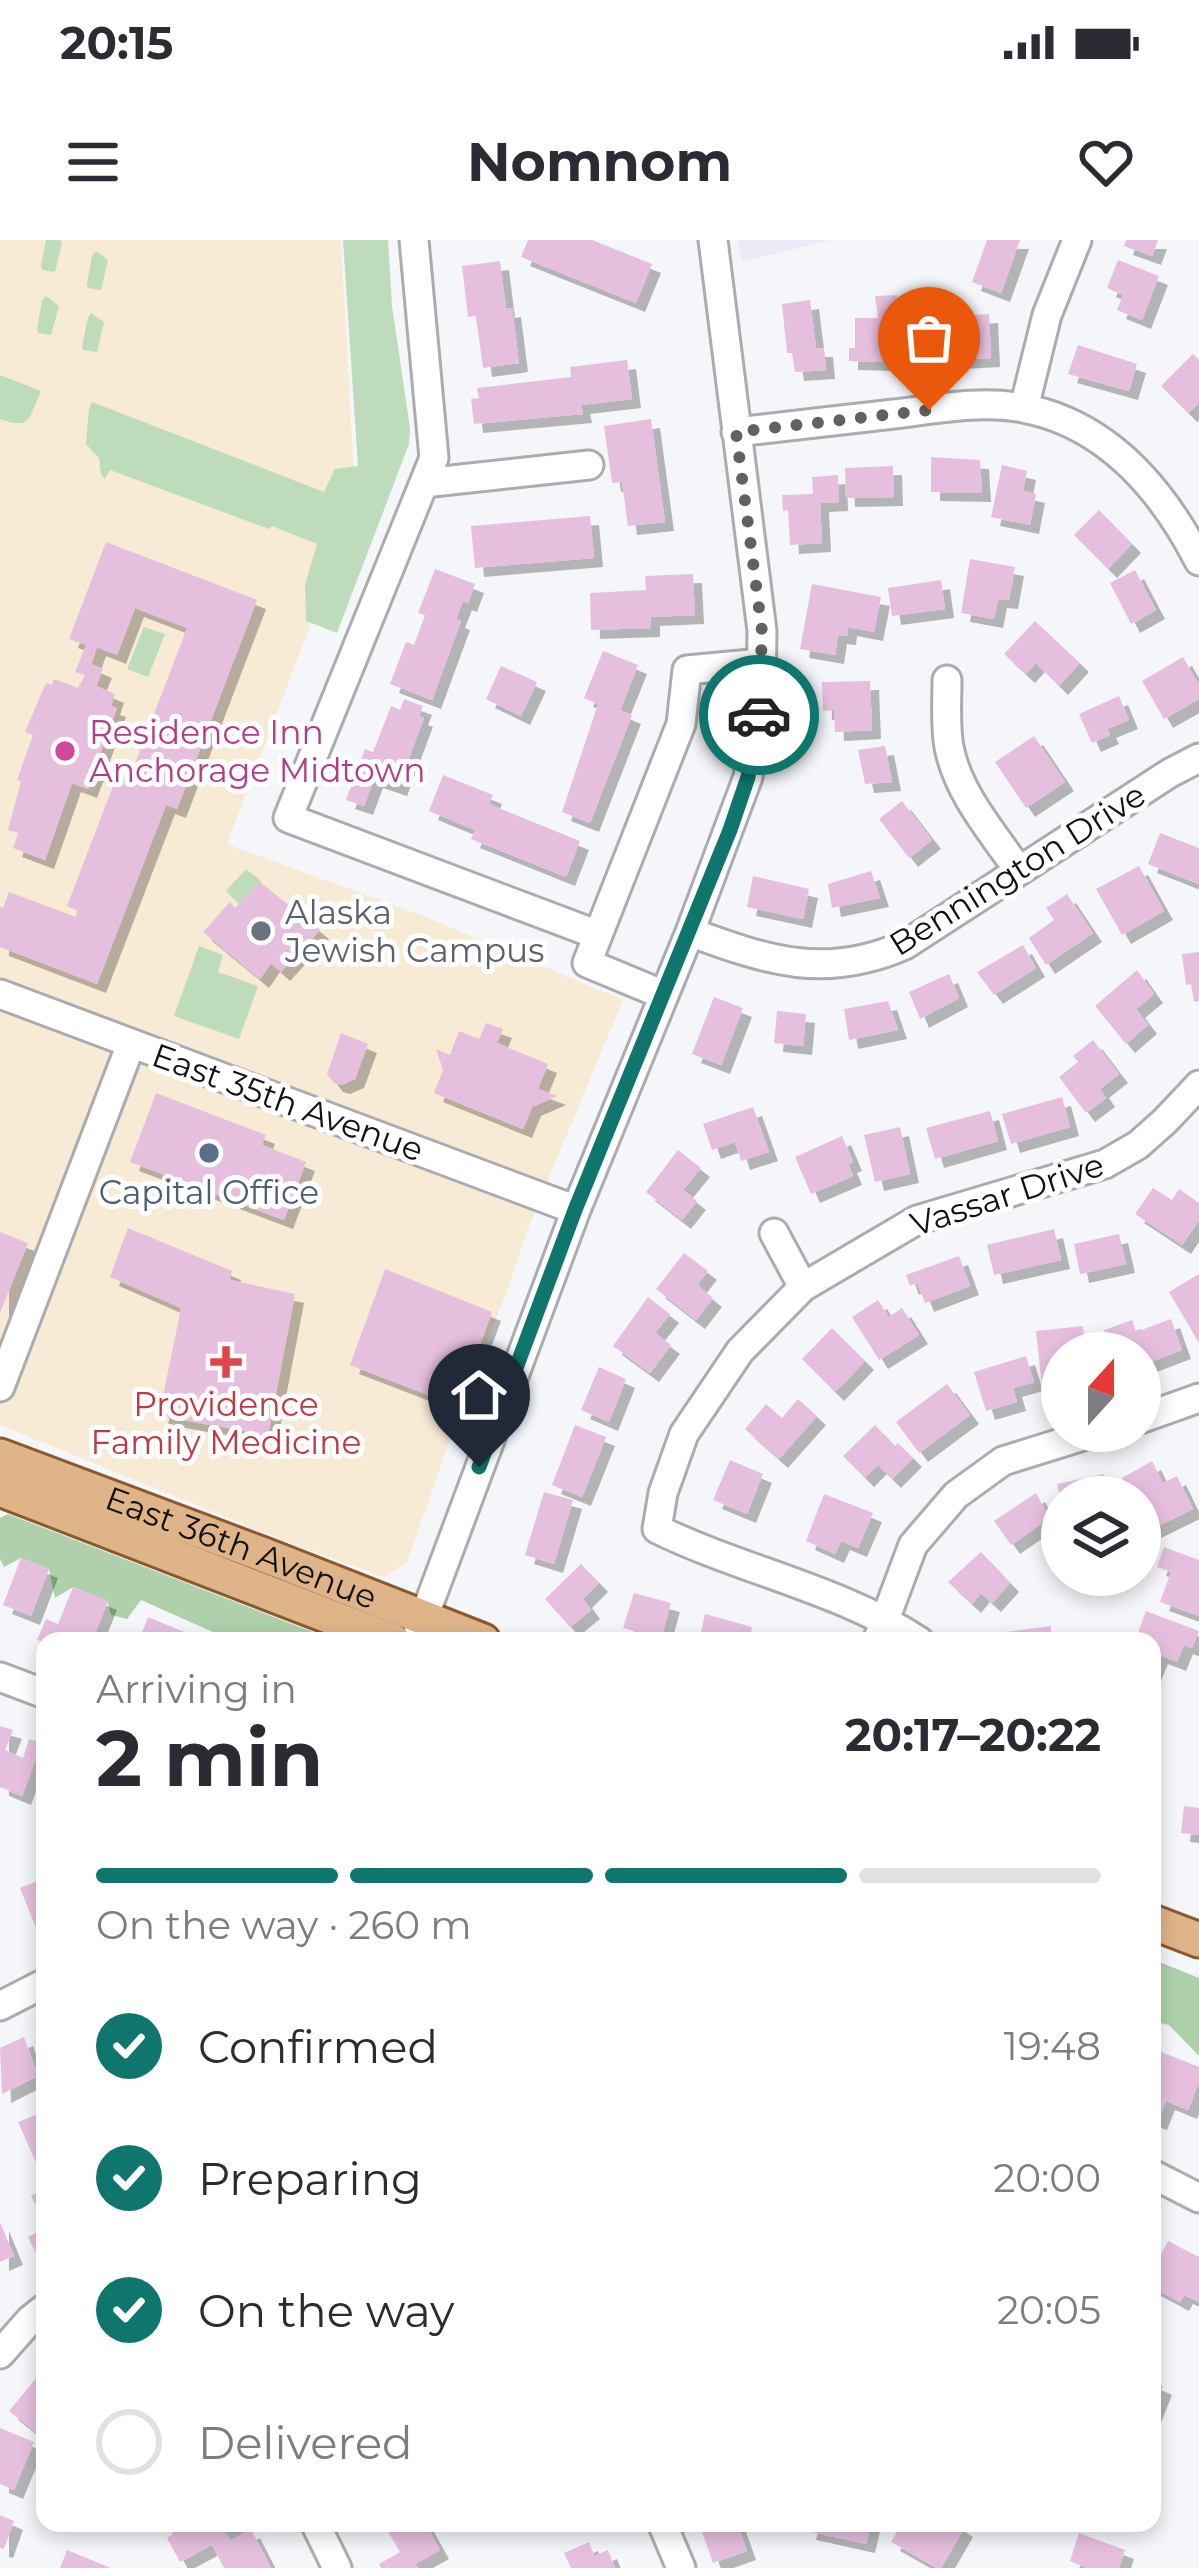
<!DOCTYPE html>
<html lang="en">
<head>
<meta charset="utf-8">
<style>
	body { margin:0; font-family:Montserrat,sans-serif; background:#f7f7f7; color:#2b2b33; height:100vh; display:flex; flex-direction:column; font-size:45px; white-space:nowrap }
	* { box-sizing:border-box; margin:0 }
	p { font-size:39px; color:#7c7c81 }
	.icon { flex:none; width:66px; height:66px; fill:none; stroke:currentColor; stroke-width:2; stroke-linecap:round; stroke-linejoin:round }
	.map { position:relative; flex:1; overflow:hidden }
	.drawer { position:absolute; left:36px; top:1392px; width:1125px; height:900px; display:flex; flex-direction:column; background:#fff; border-radius:24px; box-shadow:0 6px 18px #0003 }
	.drawer>* { flex:none }
	.needle { width:78px; rotate:21deg }
	.buttons { position:absolute; left:1041px; top:1092px; display:grid; gap:24px }
	.buttons a { display:grid; place-items:center; width:120px; height:120px; border-radius:50%; background:#fff; box-shadow:0 6px 18px #0003; font-size:60px }
	.pin { position:absolute; display:grid; place-items:center; width:102px; height:102px; color:#fff; margin:-123px -51px; border-radius:50% 50% 50% 0; rotate:-45deg; box-shadow:0 0 12px #0007 }
	.pin .icon { rotate:45deg }
	.courier { position:absolute; display:grid; place-items:center; width:120px; height:120px; margin:-60px; border:9px solid #0f766e; border-radius:50%; background:#fff; color:#222; box-shadow:0 3px 15px #0007 }
	.overview em { font-style:normal; font-weight:700 }
	.overview div { display:flex; flex-direction:column-reverse }
	.overview { display:flex; align-items:center; justify-content:space-between; height:204px; padding:0 60px }
	h1 { font-size:78px; font-weight:700; line-height:90px }
	.bar { display:grid; grid-template-columns:repeat(4,1fr); gap:18px 12px; align-content:center; height:144px; padding:0 60px }
	.bar i { height:15px; border-radius:9px; background:#e1e1e2 }
	.bar .current { background:#0f766e }
	.bar p { grid-column:span 4 }
	ol { padding:0 60px; list-style:none }
	li { display:flex; align-items:center; gap:36px; height:132px }
	li p { margin-inline-start:auto }
	li .icon { padding:12px; border-radius:50%; background:#0f766e; color:#fff; stroke-width:4 }
	li:last-child { color:#7c7c81 }
	li i { width:66px; height:66px; border:6px solid #e1e1e2; border-radius:50% }
	.status { display:flex; justify-content:space-between; align-items:center; height:84px; padding:0 60px; background:#fff; direction:ltr }
	.status svg { height:33px; fill:currentColor }
	header { display:flex; justify-content:space-between; align-items:center; height:156px; padding:0 60px; background:#fff; font-size:54px; font-weight:700 }
	.map>svg:first-child { display:block }
	.commercial { fill:#f7ebd6 }
	.built { fill:#eaebf6 }
	.green { fill:#bedbbb }
	.forest { fill:#aed0ab }
	.building { fill:#e6bfdf; fill-rule:evenodd; filter:url(#shadow) }
	.lines { fill:none; stroke-linecap:round; stroke-linejoin:round }
	.minor-casing { stroke:#acacb0; stroke-width:33 }
	.major-casing { stroke:#895a2c; stroke-width:39 }
	.minor { stroke:#fff; stroke-width:27 }
	.major { stroke:#dfb488; stroke-width:33 }
	.done { stroke:#616164; stroke-width:12; stroke-dasharray:0 21.6 }
	.route { stroke:#0f766e; stroke-width:15 }
	.hotel-dot { fill:#d1479c; stroke:#fff; stroke-width:4.5 }
	.worship-dot { fill:#6b7280; stroke:#fff; stroke-width:4.5 }
	.service-dot { fill:#5c6f8a; stroke:#fff; stroke-width:4.5 }
	.health-dot { fill:#e0444e; stroke:#fff; stroke-width:4.5 }
	.labels { text-anchor:middle; stroke-width:10; stroke-linejoin:round; paint-order:stroke }
	.hotel-label { font-size:33px; fill:#b23c85; stroke:#fff; text-anchor:start }
	.street-label { font-size:33px; fill:#111113; stroke:#fff }
	.worship-label { font-size:33px; fill:#5b616d; stroke:#fff; text-anchor:start }
	.service-label { font-size:33px; fill:#4e5e75; stroke:#fff }
	.health-label { font-size:33px; fill:#be3a42; stroke:#fff }
</style>
</head>
<body>
<div class="status"><b>20:15</b><svg viewBox="0 0 49 12"><path d="M0 12V9h3v3zM5 12V6h3v6zM10 12V3h3v9zM15 12V0h3v12zM26 1h20v11H26zM47 4h2v5h-2z"/></svg></div>
<header><svg class="icon" aria-label="menu" viewBox="0 0 24 24"><path d="M4 6h16M4 12h16M4 18h16"/></svg>Nomnom<svg class="icon" aria-label="heart" viewBox="0 0 24 24"><path d="M12 20l-8-8c-3-5 5-10 8-4 3-6 11-1 8 4z"/></svg></header>
<div class="map">
<svg width="1199" height="2328" viewBox="0 0 1199 2328">
	<defs>
		<filter id="shadow"><feDropShadow dx="9" dy="9" stdDeviation="0" flood-color="#0004"/></filter>
	</defs>
	<rect width="100%" height="100%" fill="#f5f6fa"/>
	<path class="commercial" d="M0,0H341L354,236L365,241L227,604L421,675L623,760L531,981L507,1051L457,1178L407,1323L384,1337L294,1305L0,1185Z"/>
	<path class="built" d="M738,0H831L742,22Z"/>
	<path class="green" d="M46,0H60L62,3L55,32L42,30L41,26Z
		M343,0H388L392,66L410,188L409,204L337,393L306,381L305,345L317,304L272,286L269,289L110,230L105,239L101,235L99,218L86,204L89,169L92,162L324,252L335,229L358,226Z
		M96,11L108,20L101,50L88,48L87,44L92,16Z
		M46,56L59,66L51,95L38,93L37,89L42,61Z
		M91,73L104,82L97,112L83,110L82,106L88,78Z
		M0,135L41,151L30,177L23,183H12L0,179Z
		M144,387L165,394L148,437L127,429Z
		M246,629L261,641L239,664L226,651Z
		M199,706L223,715L218,732L258,746L239,799L174,776Z"/>
	<path class="forest" d="M8,1274L336,1401H233L141,1360L127,1379L111,1375L107,1361L73,1347L55,1358L49,1329L21,1318L4,1327L0,1319V1278Z
		M1152,1719L1199,1738V1816L1169,1785L1152,1781Z"/>
	<path class="building" d="M528,0H592L652,24L636,63L521,17Z
		M987,0H1020L1001,53L972,42Z
		M1126,0H1158L1152,16L1124,6Z
		M1118,20L1159,36L1142,80L1117,70L1123,55L1107,48Z
		M500,21L506,69L512,68L519,123L483,128L476,76L468,77L462,26Z
		M897,55L898,70H905L907,106L884,107L883,122L849,121V108H855V78H878L875,56Z
		M810,60L816,108H824L826,130L795,132L792,113H787L782,64Z
		M989,74L991,118L937,121L936,106L943,105L941,77Z
		M1078,105L1137,124L1129,151L1068,134Z
		M1193,114L1199,120V163L1188,173L1161,146Z
		M627,120L632,159L581,165L583,174L474,184L471,159L479,158L477,148L571,137L570,127Z
		M651,179L665,282L628,286L622,242L612,243L604,186Z
		M931,217L980,220L982,253L931,252Z
		M1002,225L1027,231L1023,251L1036,254L1030,285L991,277Z
		M893,226L894,257L846,258L845,228Z
		M838,235L839,262L820,263L822,303L790,305L788,270L783,271L782,255L813,254L812,237Z
		M1099,270L1132,304L1108,329L1074,295Z
		M590,276L594,318L475,328L471,286Z
		M106,302L257,360L177,569L166,565L97,744L0,707V667L3,668L9,652L76,677L78,671L67,666L115,541L94,533L88,549L72,543L45,620L13,608L18,593L8,590L21,541L17,540L33,495L25,492L46,443L52,445L54,439L78,448L85,435L75,432L86,405L69,399ZM135,368L187,388L129,539L96,526L117,468L111,466L115,454L96,446L103,429L91,424L97,407L117,415Z
		M970,319L1015,327L1009,360L998,359L994,379L961,373Z
		M435,329L475,344L468,363L463,361L456,379L461,381L432,460L390,444L406,402L414,405L425,375L418,373Z
		M1135,330L1156,370L1131,384L1110,343Z
		M693,334L695,375L651,377V388L591,390L590,353L646,350L645,336Z
		M941,340L945,369L892,376L888,348Z
		M812,344L881,357L874,392L848,387L847,396L838,395L835,415L800,409Z
		M1035,381L1080,423L1059,446L1036,423L1026,434L1004,414Z
		M603,411L638,425L620,470L632,475L590,583L562,572L598,464L584,458Z
		M1183,417L1199,445V459L1164,479L1142,441Z
		M501,426L537,442L521,476L486,459Z
		M870,441L872,490L835,492L834,470L823,471L822,442Z
		M1119,456L1129,480L1107,489L1110,495L1092,503L1079,474Z
		M404,459L423,466L419,476L424,478L398,547L374,539L364,566L346,560L365,509L373,512L391,466L400,470Z
		M1034,496L1065,542L1026,568L995,522Z
		M885,506L892,542L865,544L858,510Z
		M443,535L493,555L489,564L580,601L566,637L471,599L475,590L429,571Z
		M902,561L932,600L909,618L879,579Z
		M1160,593L1199,608V644L1148,624Z
		M1139,626L1164,671L1122,695L1096,649Z
		M871,631L880,658L832,668L828,644Z
		M753,636L809,649L803,679L747,667Z
		M260,642L320,690L281,732L271,723L260,739L203,692L230,662L235,668Z
		M1067,654L1093,693L1046,725L1029,698L1054,680L1046,668Z
		M1023,705L1036,728L994,755L977,732Z
		M1199,712V761L1194,762L1191,744L1186,745L1182,714Z
		M1137,730L1154,754L1136,769L1148,785L1126,804L1095,766Z
		M949,734L959,758L920,779L909,752Z
		M714,757L743,768L721,825L692,814Z
		M888,761L898,790L849,800L844,769Z
		M777,771L806,774L803,806L774,803Z
		M486,783L503,789L497,803L548,824L538,849L557,856L532,867L523,889L434,853L443,830L436,809L450,815L459,791L479,799Z
		M341,793L368,804L355,839L341,845L334,843L327,834Z
		M1093,800L1119,834L1100,849L1106,858L1086,873L1059,837L1078,822L1073,816Z
		M156,853L266,895L262,905L306,922L284,980L130,922Z
		M1062,857L1070,887L1011,904L1002,874Z
		M753,867L769,912L741,921L735,902L712,910L703,884Z
		M990,871L998,901L935,919L926,888Z
		M900,887L910,934L875,942L864,895Z
		M842,896L853,922L848,924L853,936L811,954L795,917Z
		M678,910L701,928L683,950L697,961L682,980L646,952Z
		M1153,948L1172,960L1179,949L1199,963V980L1182,1005L1135,974Z
		M128,988L232,1031L230,1040L295,1054L268,1195L159,1176L181,1068L110,1037Z
		M1054,989L1061,1020L994,1035L987,1005Z
		M0,992L28,1003L0,1073Z
		M1119,994L1126,1024L1080,1034L1074,1004Z
		M684,1013L708,1031L697,1045L713,1058L696,1080L656,1049Z
		M959,1016L970,1046L925,1063L917,1043L910,1046L906,1035Z
		M385,1029L492,1072L457,1166L350,1125Z
		M1199,1034V1103L1169,1052Z
		M648,1057L670,1074L655,1093L671,1105L650,1133L613,1106Z
		M878,1060L889,1077L902,1068L919,1095L879,1120L852,1077Z
		M1171,1079L1182,1110L1140,1126V1113H1113L1104,1090L1132,1080L1136,1092Z
		M1083,1086L1086,1113H1062V1145L1042,1147L1036,1091Z
		M832,1088L865,1121L835,1152L802,1119Z
		M1026,1116L1034,1142L1013,1148L1017,1162L986,1171L974,1132Z
		M599,1127L626,1139L609,1182L581,1170Z
		M947,1144L970,1175L919,1213L896,1182Z
		M798,1159L817,1176L779,1219L745,1189L766,1164L782,1178Z
		M575,1185L606,1197L582,1257L552,1245Z
		M875,1185L895,1206L898,1203L913,1218L892,1239L878,1225L865,1238L843,1216Z
		M730,1220L763,1234L747,1274L713,1260Z
		M1152,1221L1163,1243L1177,1236L1193,1269L1148,1291L1140,1275V1257H1131L1122,1238Z
		M1104,1234L1112,1257H1060L1057,1244Z
		M544,1252L573,1260L554,1324L525,1315Z
		M1036,1253L1050,1278L1011,1305L994,1281Z
		M824,1254L873,1273L858,1308L841,1301L835,1314L806,1301Z
		M1164,1307L1199,1320V1376L1160,1362L1171,1332L1157,1327Z
		M981,1312L1010,1343L992,1363L981,1353L972,1364L948,1342Z
		M21,1318L49,1329L31,1376L3,1365Z
		M581,1324L599,1343L583,1359L591,1370L570,1387L545,1359Z
		M73,1347L108,1361L92,1401L45,1403L37,1400L46,1379L58,1384Z
		M634,1353L671,1363L661,1399L623,1388Z
		M1146,1371L1199,1391L1192,1408L1184,1405L1177,1422L1159,1415L1152,1432V1401H1135Z
		M705,1374L752,1387L750,1401H699Z
		M148,1377L189,1394L186,1401H129L132,1395L140,1398Z
		M1051,1386V1401H1000L999,1393Z
		M0,1486L13,1490L5,1510L23,1518L29,1499L42,1503L22,1556L0,1547Z
		M1184,1566L1199,1568V1595L1181,1593Z
		M45,1638V1684L36,1688L20,1648Z
		M24,1797L38,1836L2,1854L0,1808Z
		M1159,1811L1199,1827V1842L1188,1870L1166,1861L1158,1881L1152,1879V1828Z
		M45,1871V1924L38,1927L18,1882Z
		M45,1948V1983L31,1956Z
		M0,1982L14,2016L0,2022Z
		M45,1988V2017L39,2020L28,1997Z
		M1168,2001L1199,2017V2062L1184,2055L1180,2062L1152,2047V2031Z
		M42,2131L45,2133V2186L38,2194L9,2171Z
		M1152,2141L1163,2146L1152,2174Z
		M0,2188L34,2202L14,2250L0,2244Z
		M0,2275L14,2281L4,2309L0,2308Z
		M167,2283H239L225,2291L230,2301L251,2289L271,2328H224L212,2305L180,2322L167,2298L173,2294Z
		M399,2283H425L440,2310L415,2324L418,2328H381L379,2324L400,2312L387,2290Z
		M699,2283H737L747,2311L713,2323Z
		M809,2283H871L866,2304L807,2291Z
		M902,2283L923,2286L924,2283H956L964,2288L941,2328H937L891,2302Z
		M1079,2293L1125,2310L1119,2328H1087L1070,2321Z
		M589,2302L594,2316L608,2310L615,2328H571L564,2313Z
		M67,2310L111,2328H60Z"/>
	<g class="lines">
		<defs>
			<path id="minor" d="M414,0L434,218L288,578L598,695
				M1024,168L1047,75L1077,0
				M736,192C789,186 841,180 894,174C936,169 981,160 1023,168C1107,184 1162,249 1199,321
				M424,243L589,225
				M947,440C947,462 945,486 949,507C958,554 993,593 1019,631
				M690,692C768,721 826,740 905,705L1170,533L1199,518
				M0,754L576,970
				M664,755L587,723L681,484L687,430L762,423
				M774,993L803,1047
				M0,1147L131,804
				M1140,1179L1199,1158
				M415,1401L576,970L690,692L748,537L761,452L762,391L713,0
				M877,1401L913,1305L956,1255L1003,1221L1099,1191
				M919,1401C842,1350 741,1330 657,1289L663,1253L684,1194L740,1111L803,1047L917,980L1105,924L1138,905L1165,881L1199,845
				M0,1437L45,1454
				M0,1766L45,1743
				M1152,1934L1199,1958
				M0,2114L30,2080L45,2068
				M315,2283L337,2328
				M662,2283L681,2328"/>
			<g id="major">
				<path id="s1" d="M0,1216L264,1315L483,1401"/>
				<path d="M0,1249L393,1401"/>
				<path d="M1152,1682L1199,1700"/>
			</g>
		</defs>
		<use href="#minor" class="minor-casing"/>
		<use href="#major" class="major-casing"/>
		<use href="#minor" class="minor"/>
		<use href="#major" class="major"/>
	</g>
	<g class="lines">
		<path class="done" d="M759,475L762,391L736,192L929,170"/>
		<path class="route" d="M479,1227L575,970L730,590L748,537L759,475"/>
	</g>
	<circle class="hotel-dot" cx="65" cy="511" r="12"/>
	<circle class="worship-dot" cx="261" cy="691" r="12"/>
	<circle class="service-dot" cx="209" cy="913" r="12"/>
	<path class="health-dot" d="M220 1104h12v12h12v12h-12v12h-12v-12h-12v-12h12z"/>
	<g class="labels">
		<g class="hotel-label">
			<text x="89" y="504">Residence Inn<tspan x="89" dy="38">Anchorage Midtown</tspan></text>
		</g>
		<g class="street-label">
			<text transform="translate(1017 629) rotate(-32)" y="12">Bennington Drive</text>
			<text transform="translate(288 862) rotate(20)" y="12">East 35th Avenue</text>
			<text transform="translate(1007 954) rotate(-18)" y="12">Vassar Drive</text>
			<text dy="12" stroke="none"><textPath href="#s1" startOffset="258">East 36th Avenue</textPath></text>
		</g>
		<g class="worship-label">
			<text x="285" y="684">Alaska<tspan x="285" dy="38">Jewish Campus</tspan></text>
		</g>
		<g class="service-label">
			<text x="209" y="964">Capital Office</text>
		</g>
		<g class="health-label">
			<text x="226" y="1176">Providence<tspan x="226" dy="38">Family Medicine</tspan></text>
		</g>
	</g>
</svg>
<div class="buttons">
<a><svg class="needle" viewBox="-14 -14 28 28"><path d="M0-13l5 13h-10z" fill="#e53935"/><path d="M0 13l5-13h-10z" fill="#7c7c81"/></svg></a>
<a><svg class="icon" aria-label="layers" viewBox="0 0 24 24"><path d="M12 4l9 5-9 5-9-5zM3 14l9 5 9-5"/></svg></a>
</div>
<div class="pin" style="left:929px;top:170px;background:#ea580c"><svg class="icon" aria-label="bag" viewBox="0 0 24 24"><path d="M5 8h14l-1 12H6zM9 8a3 3 0 0 1 6 0"/></svg></div>
<div class="pin" style="left:479px;top:1227px;background:#1f2937"><svg class="icon" aria-label="home" viewBox="0 0 24 24"><path d="M3 11l9-7 9 7M6 9v11h12V9"/></svg></div>
<div class="courier" style="left:759px;top:475px"><svg class="icon" aria-label="car" viewBox="0 0 24 24"><path d="M5 17H2v-5l4-1 3-4h7l3 4 3 1v5h-3M9 17h6M6 11h13"/><circle cx="7" cy="17" r="2"/><circle cx="17" cy="17" r="2"/></svg></div>
<section class="drawer">
<div class="overview"><div><h1>2 min</h1><p>Arriving in</p></div><em>20:17–20:22</em></div>
<div class="bar"><i class="current"></i><i class="current"></i><i class="current"></i><i></i><p>On the way · 260 m</p></div>
<ol>
<li><svg class="icon" aria-label="check" viewBox="0 0 24 24"><path d="M5 12l5 5 9-10"/></svg>Confirmed<p>19:48</p></li>
<li><svg class="icon" aria-label="check" viewBox="0 0 24 24"><path d="M5 12l5 5 9-10"/></svg>Preparing<p>20:00</p></li>
<li><svg class="icon" aria-label="check" viewBox="0 0 24 24"><path d="M5 12l5 5 9-10"/></svg>On the way<p>20:05</p></li>
<li><i></i>Delivered</li>
</ol>
</section>
</div>
</body>
</html>
